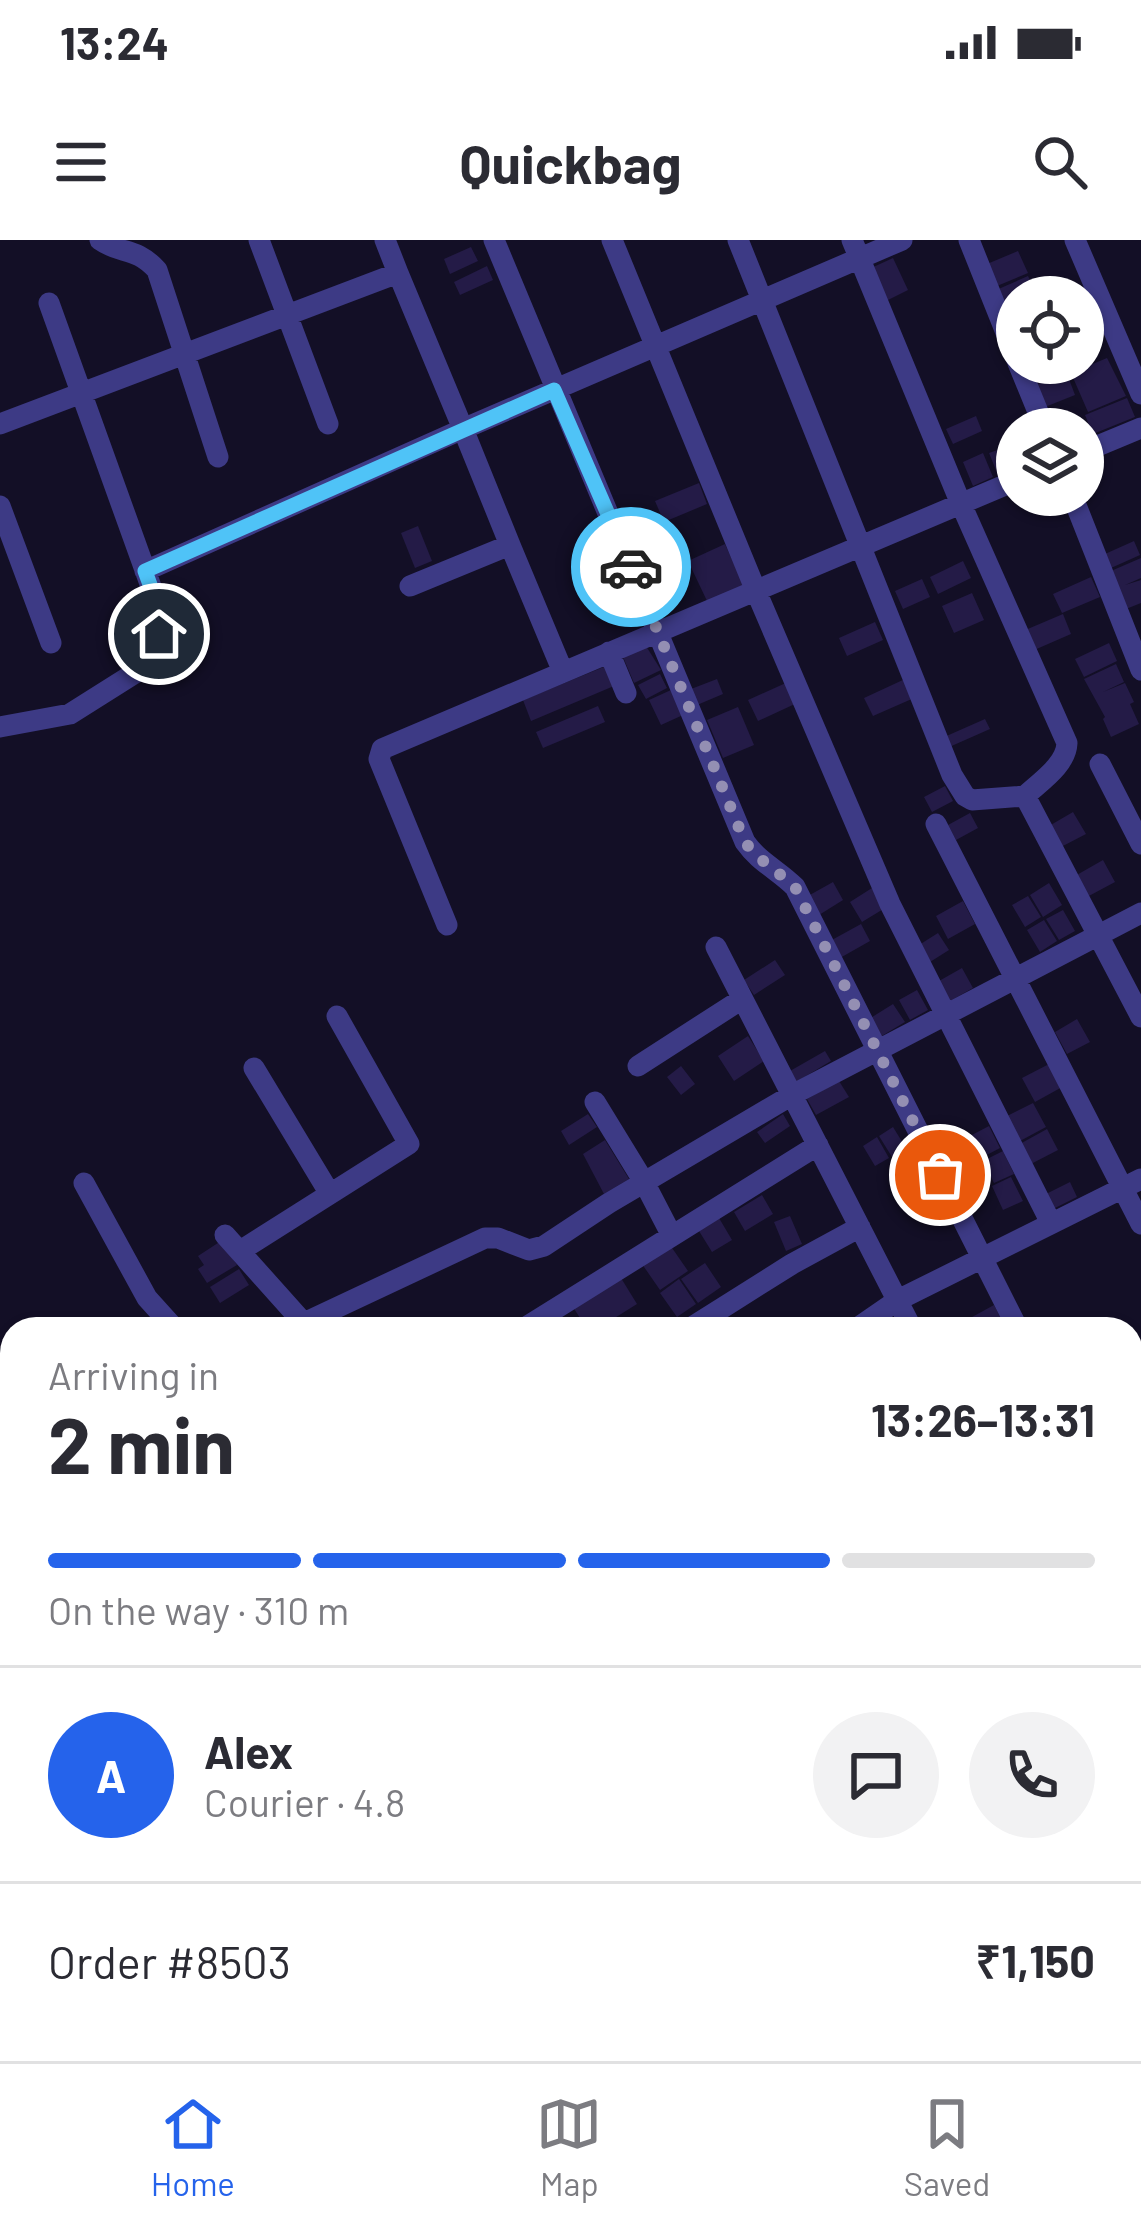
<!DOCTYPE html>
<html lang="en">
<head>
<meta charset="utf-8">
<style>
	body { margin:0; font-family:Barlow,sans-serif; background:#f2f2f3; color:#2b2b33; height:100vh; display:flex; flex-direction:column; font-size:45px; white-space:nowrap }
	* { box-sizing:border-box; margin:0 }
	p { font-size:39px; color:#7c7c81 }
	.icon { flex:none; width:66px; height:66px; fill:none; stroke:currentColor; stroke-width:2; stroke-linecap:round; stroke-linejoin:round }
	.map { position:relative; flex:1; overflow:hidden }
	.sheet { position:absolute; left:0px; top:1077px; width:1143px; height:744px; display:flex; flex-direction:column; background:#fff; border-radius:36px 36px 0 0; box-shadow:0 3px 9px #0004 }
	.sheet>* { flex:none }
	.controls { position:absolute; left:996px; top:36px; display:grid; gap:24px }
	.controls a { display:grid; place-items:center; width:108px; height:108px; border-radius:50%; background:#fff; box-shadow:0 3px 9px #0004; font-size:60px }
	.pin { position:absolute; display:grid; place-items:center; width:102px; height:102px; color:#fff; margin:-51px; border:6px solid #fff; border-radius:50%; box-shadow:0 3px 12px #0007 }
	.courier { position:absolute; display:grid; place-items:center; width:120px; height:120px; margin:-60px; border:9px solid #4fc3f7; border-radius:50%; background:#fff; color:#222; box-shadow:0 3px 15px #0007 }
	.headline em { font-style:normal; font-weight:700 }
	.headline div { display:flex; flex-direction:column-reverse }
	.headline { display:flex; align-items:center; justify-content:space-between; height:204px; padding:0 48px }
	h1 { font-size:78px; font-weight:700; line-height:90px }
	.bar { display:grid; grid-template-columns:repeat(4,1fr); gap:18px 12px; align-content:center; height:144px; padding:0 48px }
	.bar i { height:15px; border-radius:9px; background:#e1e1e2 }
	.bar .active { background:#2563eb }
	.bar p { grid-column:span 4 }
	.line { display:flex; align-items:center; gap:30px; padding:0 48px; border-top:3px solid #e1e1e2 }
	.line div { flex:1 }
	.round { display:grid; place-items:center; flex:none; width:126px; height:126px; border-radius:63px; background:#f2f2f3 }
	.status { display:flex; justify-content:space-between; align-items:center; height:84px; padding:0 60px; background:#fff; direction:ltr }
	.status svg { height:33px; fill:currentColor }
	header { display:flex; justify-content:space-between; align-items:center; height:156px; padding:0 48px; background:#fff; font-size:54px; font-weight:700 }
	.menu { display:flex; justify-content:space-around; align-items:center; height:168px; border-top:3px solid #e1e1e2; background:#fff; font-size:33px; color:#7c7c81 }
	.menu a { display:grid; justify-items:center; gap:6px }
	.menu .active { color:#2563eb }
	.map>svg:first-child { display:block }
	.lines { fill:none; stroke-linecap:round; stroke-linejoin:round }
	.stream { stroke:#0c2248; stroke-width:4.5 }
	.building { fill:#241b47 }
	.minor { stroke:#3d3a85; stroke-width:21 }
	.done { stroke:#948fb3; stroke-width:12; stroke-dasharray:0 21.6 }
	.route { stroke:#4fc3f7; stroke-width:15 }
</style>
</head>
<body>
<div class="status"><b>13:24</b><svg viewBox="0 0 49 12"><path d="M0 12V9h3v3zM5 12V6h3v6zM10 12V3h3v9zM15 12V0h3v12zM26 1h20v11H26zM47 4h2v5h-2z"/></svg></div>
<header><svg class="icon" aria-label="menu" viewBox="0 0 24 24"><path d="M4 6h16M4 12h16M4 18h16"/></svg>Quickbag<svg class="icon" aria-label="search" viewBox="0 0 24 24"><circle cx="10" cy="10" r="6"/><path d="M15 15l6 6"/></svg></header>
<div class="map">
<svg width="1141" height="1821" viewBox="0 0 1141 1821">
	<rect width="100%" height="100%" fill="#130f26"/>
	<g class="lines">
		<path class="stream" d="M1131,1237L1141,1231"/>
	</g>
	<path class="building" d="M471,7L478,21L450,34L444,19Z
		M1018,11L1028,33L997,46L987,24Z
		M893,18L908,50L884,62L869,29Z
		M487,26L493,40L460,55L454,42Z
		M1028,36L1038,57H1017V65L1003,72L994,51Z
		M1107,118L1126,156L1088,172L1071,133Z
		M1026,123H1067L1069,130L1066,131L1075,155L1045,167L1036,145L1059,134L1034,143Z
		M1127,158L1135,177L1093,194L1085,175Z
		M976,176L982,191L953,204L946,189Z
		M1006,207L1014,228L998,235L989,213Z
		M983,213L993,237L973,246L963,222Z
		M699,243L707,264L664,282L655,261Z
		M418,286L432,321L415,328L401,293Z
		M1134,301L1140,315L1111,328L1105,314Z
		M725,304L744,346L708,363L688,321Z
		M1141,318V338L1125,345L1141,340V363L1121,371L1111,331Z
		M963,321L971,338L938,354L930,337Z
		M1091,337L1100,357L1062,373L1053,354Z
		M922,339L930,357L903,369L895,351Z
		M972,353L984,380L954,393L942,366Z
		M1063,374L1071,394L1032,411L1023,391Z
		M875,382L883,400L847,416L839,398Z
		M1109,403L1117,421L1084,437L1075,419Z
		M646,406L661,430L634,443L623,417Z
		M1116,424L1124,442L1103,452L1125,443L1134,462L1130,464L1139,484L1111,497L1103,479L1105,477L1084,439Z
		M606,426L614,446L531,481L523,460Z
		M660,434L667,448L646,459L638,445Z
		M717,439L723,454L697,465L691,449Z
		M905,439L914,458L873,476L864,458Z
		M788,442L797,463L758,481L748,460Z
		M671,450L683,475L661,485L649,460Z
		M598,466L605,482L543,508L536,492Z
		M738,467L754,505L723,518L707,480Z
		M985,479L990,489L947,508L942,498Z
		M945,546L953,561L932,572L924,557Z
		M1073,572L1086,594L1061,607L1049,586Z
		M970,573L978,588L956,600L948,585Z
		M1103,620L1115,642L1087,657L1075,636Z
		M833,642L843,660L819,675L808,656Z
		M1049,643L1062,665L1043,677L1030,655Z
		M872,648L885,668L862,682L850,662Z
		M1028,656L1041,677L1025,687L1012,665Z
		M963,661L975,684L948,699L936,676Z
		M1063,670L1075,691L1059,700L1046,679Z
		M1044,680L1057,701L1040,712L1027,690Z
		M861,684L870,701L840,718L830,701Z
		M938,693L949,710L930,722L919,705Z
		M775,720L785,735L754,755L744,740Z
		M962,728L973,748L950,761L939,741Z
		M917,750L928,770L910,780L899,760Z
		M893,764L905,782L880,797L869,779Z
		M1077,779L1090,802L1067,814L1055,792Z
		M748,796L764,821L734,841L718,816Z
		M825,811L831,821L796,842L790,831Z
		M1051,823L1064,846L1035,862L1022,838Z
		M681,826L695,844L681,855L667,837Z
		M839,841L849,857L816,875L807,859Z
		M1033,863L1046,887L1020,901L1007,876Z
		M588,874L597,887L569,905L561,891Z
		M783,874L790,886L765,903L757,892Z
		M989,886L1000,908L981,918L970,896Z
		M893,887L906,908L892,917L879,896Z
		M1047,889L1058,910L1029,925L1018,905Z
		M877,897L889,918L875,926L863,906Z
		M605,900L629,939L604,954L583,914Z
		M1003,911L1014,934L994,943L983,921Z
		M1011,937L1023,961L1003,970L992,946Z
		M1070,942L1077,957L1053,969L1046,954Z
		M912,943L923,963L906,972L895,952Z
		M762,955L773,974L745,991L734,972Z
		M790,976L802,1004L786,1011L774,982Z
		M719,978L732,1000L712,1012L699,991Z
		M221,1001L237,1025L207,1043L198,1029L204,1025L198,1016Z
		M670,1005L688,1031L660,1050L642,1024Z
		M705,1023L721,1047L698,1063L681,1039Z
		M239,1029L249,1045L220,1063L210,1047Z
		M621,1038L637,1064L597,1089H587L573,1067Z
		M679,1039L696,1064L677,1077L660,1053Z
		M994,1065L1006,1088L967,1089L963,1082Z
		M4,1699L12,1706V1773L0,1784V1752L12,1741L0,1730V1703Z
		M513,1809H567L574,1821H520Z
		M646,1809H685L687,1812L673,1821H654Z
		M760,1809H791L798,1821H767Z"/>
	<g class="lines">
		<path class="minor" d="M100,0C121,15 135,6 157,30L218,217
			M259,0L328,184
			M385,0L398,33
			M494,0L745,602C759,622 778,630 795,647L1018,1089
			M612,0L756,351L890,664L1051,983
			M738,0L952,535L965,556L972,560L1025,556
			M852,0L961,264L1067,503C1066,525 1041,541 1025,556L1141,777
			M969,0L1017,120
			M1075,0L1141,154
			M1018,123L1045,189
			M0,184L398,33L463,189L902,0
			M1083,212L1141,188
			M1072,255L1141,430
			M0,266L51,403
			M510,305L563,432
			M145,331L463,189L510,305L410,346
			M609,412L626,453
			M0,487L70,474L135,433L154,408L163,380L49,63
			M1100,524L1141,604
			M936,584L1141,984
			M447,685L379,519L382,509L1017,240
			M716,707L912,1089
			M638,826L742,759
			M254,828L330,954
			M84,943L147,1058L175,1089
			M225,995L309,1089
			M672,996L818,905
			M240,1011L409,904L337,776
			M304,1083L485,998H498L529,1010L544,1006L609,963L792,855L1141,673
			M523,1089L672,996L644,942L595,862
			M689,1089L792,1024L860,987
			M856,1089L898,1060L1141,939
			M0,1168L12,1182
			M0,1322L12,1336
			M1131,1332L1139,1329
			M1131,1379L1141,1374
			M1131,1402L1141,1421
			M0,1475L12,1490
			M1131,1512L1141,1532
			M0,1600L12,1587
			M0,1621L12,1630
			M1131,1784L1141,1804
			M251,1809L268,1821
			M73,1821L87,1809
			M212,1821L230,1809
			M468,1821L489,1809
			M698,1821L718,1809
			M942,1821L960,1809"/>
	</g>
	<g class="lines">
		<path class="done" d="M631,327L745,602C760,622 778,631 795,647L940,935"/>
		<path class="route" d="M159,394L163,380L145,331L554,150L631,327"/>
	</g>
</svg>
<div class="controls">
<a><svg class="icon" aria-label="locate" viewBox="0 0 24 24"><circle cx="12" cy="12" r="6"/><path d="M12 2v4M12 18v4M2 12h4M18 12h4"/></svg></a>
<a><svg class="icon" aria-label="layers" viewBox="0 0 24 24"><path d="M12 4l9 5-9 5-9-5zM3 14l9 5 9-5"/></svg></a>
</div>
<div class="pin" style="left:940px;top:935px;background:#ea580c"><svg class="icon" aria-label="bag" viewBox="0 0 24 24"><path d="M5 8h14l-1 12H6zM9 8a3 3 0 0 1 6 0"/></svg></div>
<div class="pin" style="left:159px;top:394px;background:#1f2937"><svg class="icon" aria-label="home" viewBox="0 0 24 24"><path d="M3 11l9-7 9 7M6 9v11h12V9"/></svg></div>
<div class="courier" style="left:631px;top:327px"><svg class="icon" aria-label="car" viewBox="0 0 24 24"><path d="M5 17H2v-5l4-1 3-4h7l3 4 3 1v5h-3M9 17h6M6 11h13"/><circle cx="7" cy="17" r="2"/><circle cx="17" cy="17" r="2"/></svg></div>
<section class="sheet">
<div class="headline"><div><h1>2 min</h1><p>Arriving in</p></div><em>13:26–13:31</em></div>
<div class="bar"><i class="active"></i><i class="active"></i><i class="active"></i><i></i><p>On the way · 310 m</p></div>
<div class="line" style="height:216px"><b class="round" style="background:#2563eb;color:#fff">A</b><div><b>Alex</b><p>Courier · 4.8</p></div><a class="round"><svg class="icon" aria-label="chat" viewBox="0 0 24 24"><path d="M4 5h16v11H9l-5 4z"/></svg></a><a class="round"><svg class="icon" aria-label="phone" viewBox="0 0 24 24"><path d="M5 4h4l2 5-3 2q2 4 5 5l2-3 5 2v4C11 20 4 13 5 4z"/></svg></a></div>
<div class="line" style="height:156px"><div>Order #8503</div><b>₹1,150</b></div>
</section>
</div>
<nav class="menu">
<a class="active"><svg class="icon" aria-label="home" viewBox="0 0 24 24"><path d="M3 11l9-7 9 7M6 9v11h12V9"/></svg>Home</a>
<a><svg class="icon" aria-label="map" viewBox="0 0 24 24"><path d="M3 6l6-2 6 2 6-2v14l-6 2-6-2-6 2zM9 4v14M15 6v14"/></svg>Map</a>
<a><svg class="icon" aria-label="saved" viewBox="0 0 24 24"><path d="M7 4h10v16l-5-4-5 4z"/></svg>Saved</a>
</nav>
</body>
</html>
